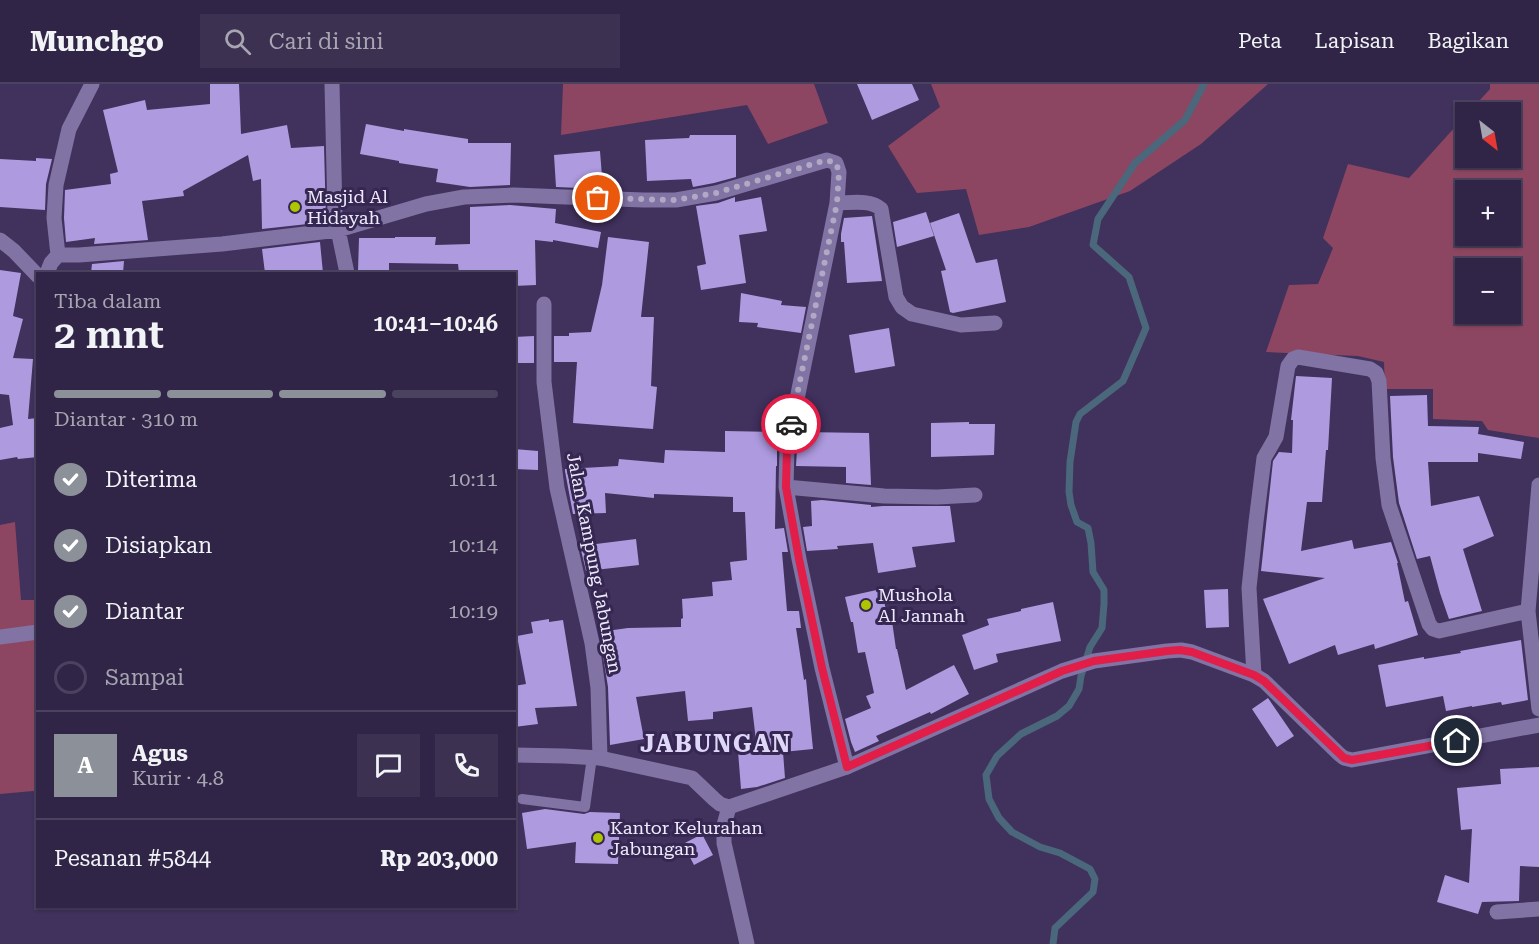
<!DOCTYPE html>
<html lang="id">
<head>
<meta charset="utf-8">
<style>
	body { margin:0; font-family:"Roboto Serif",serif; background:#3c3151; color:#f1f3f6; height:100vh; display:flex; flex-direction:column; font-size:22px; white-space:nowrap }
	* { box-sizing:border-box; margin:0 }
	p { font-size:20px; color:#a8a5b3 }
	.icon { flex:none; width:33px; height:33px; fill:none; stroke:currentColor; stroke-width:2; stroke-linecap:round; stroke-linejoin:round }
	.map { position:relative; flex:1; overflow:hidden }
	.side { position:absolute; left:36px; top:188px; width:480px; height:636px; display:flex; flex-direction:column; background:#302546; border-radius:0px; box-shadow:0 2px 4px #0004,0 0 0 2px #4b425f }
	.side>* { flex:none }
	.needle { width:39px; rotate:149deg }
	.controls { position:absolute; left:1455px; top:18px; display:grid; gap:12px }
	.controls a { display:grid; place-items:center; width:66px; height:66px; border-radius:0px; background:#302546; box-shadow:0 2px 4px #0004,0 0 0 2px #4b425f; font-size:30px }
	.pin { position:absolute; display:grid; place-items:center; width:51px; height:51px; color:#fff; margin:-26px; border:3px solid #fff; border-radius:50%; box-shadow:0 2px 6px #0007 }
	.courier { position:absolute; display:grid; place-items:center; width:60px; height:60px; margin:-30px; border:4px solid #e11d48; border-radius:50%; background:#fff; color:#222; box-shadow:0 2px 8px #0007 }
	.headline em { font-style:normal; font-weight:600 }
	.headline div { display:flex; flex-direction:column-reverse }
	.headline { display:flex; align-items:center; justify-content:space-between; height:102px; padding:0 18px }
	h1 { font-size:39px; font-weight:600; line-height:45px }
	.bar { display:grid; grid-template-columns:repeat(4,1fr); gap:9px 6px; align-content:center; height:72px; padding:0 18px }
	.bar i { height:8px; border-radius:4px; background:#4b425f }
	.bar .current { background:#8c9099 }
	.bar p { grid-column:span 4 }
	.line { display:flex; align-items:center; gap:15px; padding:0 18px; border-top:2px solid #4b425f }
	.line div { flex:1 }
	.round { display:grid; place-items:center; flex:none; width:63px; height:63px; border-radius:0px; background:#3c3151 }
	ol { padding:0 18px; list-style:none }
	li { display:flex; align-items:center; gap:18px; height:66px }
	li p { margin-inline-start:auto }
	li .icon { padding:6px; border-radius:50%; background:#8c9099; color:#fff; stroke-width:4 }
	li:last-child { color:#a8a5b3 }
	li i { width:33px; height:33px; border:3px solid #4b425f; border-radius:50% }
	header { display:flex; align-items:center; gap:36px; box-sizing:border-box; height:84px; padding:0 30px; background:#302546; border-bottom:2px solid #4b425f }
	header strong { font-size:28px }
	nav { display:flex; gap:33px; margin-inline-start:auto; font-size:21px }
	.search { width:420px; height:54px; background:#3c3151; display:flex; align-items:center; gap:15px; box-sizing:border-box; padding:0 21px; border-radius:0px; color:#a8a5b3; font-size:22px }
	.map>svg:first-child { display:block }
	.forest { fill:#8d4661; fill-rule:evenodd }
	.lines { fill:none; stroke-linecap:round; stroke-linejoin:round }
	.stream { stroke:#4a677c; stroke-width:7 }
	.building { fill:#ae9adf }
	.lane { stroke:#8173a4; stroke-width:10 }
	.street { stroke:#8173a4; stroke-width:15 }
	.secondary { stroke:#8173a4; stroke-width:15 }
	.done { stroke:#b1a9c4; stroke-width:6; stroke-dasharray:0 10.8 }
	.route { stroke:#e11d48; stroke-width:8 }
	.poi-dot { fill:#b0c502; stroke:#352752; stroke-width:2 }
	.labels { text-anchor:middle; stroke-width:6; stroke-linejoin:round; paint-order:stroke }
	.poi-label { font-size:18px; fill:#eeeafb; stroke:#352752; text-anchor:start }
	.street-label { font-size:18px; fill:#eeeafb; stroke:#352752 }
	.district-label { font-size:24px; font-weight:bold; letter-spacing:1.5px; fill:#dfd7f8; stroke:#352752 }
</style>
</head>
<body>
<header>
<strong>Munchgo</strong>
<div class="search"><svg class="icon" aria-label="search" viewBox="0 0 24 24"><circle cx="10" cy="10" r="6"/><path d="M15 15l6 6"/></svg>Cari di sini</div>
<nav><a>Peta</a><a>Lapisan</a><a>Bagikan</a></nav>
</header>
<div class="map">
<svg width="1539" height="860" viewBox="0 0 1539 860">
	<rect width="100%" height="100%" fill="#40315d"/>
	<path class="forest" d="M563,0H814L828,39L768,60L747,21L561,51Z
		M931,0H1268L1201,60L1130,107L1029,143L979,151L966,105L917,109L888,62L940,23Z
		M1490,0H1539V354L1488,346L1482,337L1433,335V305H1385L1384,278L1358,272L1266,268L1289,201L1318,200L1333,164L1323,154L1348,80L1409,94L1465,32L1466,74H1510V28H1469L1490,5ZM1466,106H1510V152H1466ZM1466,184H1510V230H1466Z
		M15,438L21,516H37V708L33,707L0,710V441Z"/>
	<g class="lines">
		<path class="stream" d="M1053,860L1055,844L1093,808L1095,795L1090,785L1060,769L1040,763L1012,748L999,734L989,715L986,691L997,672L1021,650L1057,632L1069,622L1079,605L1081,592L1090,563L1102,544L1104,520V506L1093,488L1091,459L1088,444L1077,438L1071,421L1069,408L1070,378L1076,338L1080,330L1123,297L1146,244L1129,193L1093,161L1098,135L1135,79L1185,36L1204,0"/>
	</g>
	<path class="building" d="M210,0H239L241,50L287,41L291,64L324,62L326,138L262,145L261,95L253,97L248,71L183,107L184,112L142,117L148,156L94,160L95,154L66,158L64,134L65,106L111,100L110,90L118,88L103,26L145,16L147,26L210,20Z
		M857,0H912L919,16L872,36Z
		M366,40L404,47V45L468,55V59H511L510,101L470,103L436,98L438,85L399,79V77L360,70Z
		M690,51H736V93L714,99L693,103L691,95L647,97L645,56L689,54Z
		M600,67L603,105L556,103L554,71Z
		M36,74L52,75L46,100L45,126L0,123V75L36,77Z
		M735,113V118L761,113L767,147L739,151L746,199L701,206L697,182L706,180L696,122L718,119Z
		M510,121L556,125L555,139L601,148L598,164L553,156V158L535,156L536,201L514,202V189H459L458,180L389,179V187H358L359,154H395V153H436L435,161L470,160V123Z
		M926,128L934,152L897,163L893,138Z
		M959,129L976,179L997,175L1006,218L953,229L950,228L941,187L946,186L930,139Z
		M872,132L882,197L847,199L844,158H841V150L844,134Z
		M608,153L649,158L641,233H654L651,302L657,303L653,345L573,339L577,278H554V252H569V249L591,248L602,201Z
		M320,158L323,189H265L262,165Z
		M124,177L123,189H91L92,180Z
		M0,186L21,189L13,232L23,235L13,274L33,275L28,335L38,334V373L18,375L17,373L0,376V344L13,341L9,311L0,310Z
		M741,209L782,217L781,221L806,223L801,249L757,243L758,239L739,238Z
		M889,244L895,282L855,289L849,251Z
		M534,252V279H514V253Z
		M1296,292L1332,294L1328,366H1326L1322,418H1307L1301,467L1352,456L1354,465L1391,458L1398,479H1397L1405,518L1408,517L1418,551L1375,565L1374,560L1338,571L1335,561L1289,580L1263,515L1325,494L1261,487L1273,377L1279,368L1292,369L1293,336H1291Z
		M1427,311L1428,342L1479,343L1478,350L1524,358L1521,375L1478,369V378H1428L1431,422L1479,412L1494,452L1463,465L1482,527L1449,535L1440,509L1430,472L1417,475L1399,419L1393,373L1390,312Z
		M969,338V340H995L994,371L931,373V339Z
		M725,347L780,348L777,364V382H776L775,445L784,444L788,468H782L787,527H799L801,544H796L804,596L806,595L813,665L783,668L785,694L757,703L741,705L738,667L757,665L752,623L713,628V635L688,637L685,607L636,613L644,655L610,661L608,603L599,548L628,544L681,543V535L683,534L682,515L713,512L712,498L732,496L730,478L747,476L745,428H733V413L654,410V414L605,409L606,429L573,430L565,387V385L618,382L619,375L664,379L665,366L725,368Z
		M800,348L869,349L871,401L846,399V383L796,382L797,365Z
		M514,365L538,367V386L514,385Z
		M822,416L871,421V423L883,422H950L955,458L912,463L916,483L878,489L873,459L837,462L838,465L807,467L803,443L812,442L811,417Z
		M636,455L639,481L586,487L580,462Z
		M881,505L889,538L892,537L896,565H897L906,606L954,581L969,610L931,630L930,628L876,652L879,657L855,668L851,658L845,635L871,624L866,612L874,609L865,568L858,569L853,538H851L845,513Z
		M1228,505L1229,543L1206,544L1204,506Z
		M1053,518L1061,557L996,570L998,578L974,586L962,551L989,541L987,535L1021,527V525Z
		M549,535V538L563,536L577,622L535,624L538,640L514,643V602L526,600L517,552L533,549L531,538Z
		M1521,556L1528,616L1502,621L1501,618L1472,623V622L1446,627L1443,612L1386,623L1378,581L1424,573V575L1461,569L1460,567Z
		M1268,614L1294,652L1277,663L1252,625Z
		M1539,683V783L1520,782L1519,817L1482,818L1478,830L1437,818L1445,791L1469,799L1472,745L1461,746L1457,704L1501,700L1500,685Z
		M545,725L584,730L590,728L620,729L618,780L575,779L576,758L527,765L522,729Z
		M702,750L713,771L694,781L683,760Z"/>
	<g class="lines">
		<path class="lane" d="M522,715L585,723L592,673"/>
		<path class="street" d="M332,0L335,131L347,189
			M837,119C850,119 870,115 881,125L896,213L902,223L912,230L961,241L995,239
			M58,171H79L222,160L338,146L426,120L464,113L514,111L643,116H676L716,109L827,76L836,79L839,88L837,119L787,364L786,403L799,475L822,584L847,683
			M47,189L51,179L58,171L54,134L56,101L69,45L92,0
			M544,220V298L557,404L592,559L598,604L600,674
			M1539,401L1528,527L1539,625
			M786,403L884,412L937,413L975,411
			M0,553L38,548
			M1254,591L1249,504L1256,438L1264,374L1276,353L1288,282L1293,275L1298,273L1370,285L1376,289L1379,297L1383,374L1389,421L1429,540L1433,545L1439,547L1528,527
			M729,723L724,741V759L747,860
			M1497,828L1539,825"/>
		<path class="secondary" d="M0,156L14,167L38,192
			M514,671L564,672L600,674L692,694L714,715L720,720L729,723L847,683L1062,587L1094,577L1167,567L1181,566L1192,568L1254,591L1264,597L1339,670L1344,674L1352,676L1539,641"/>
	</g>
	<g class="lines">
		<path class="done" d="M598,114L676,116L716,109L826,76L836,79L839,88L837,119L791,340"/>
		<path class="route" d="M791,340L787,364L786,403L799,475L822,584L847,683L1062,587L1094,577L1167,567L1180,566L1192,568L1254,591L1264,597L1344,674L1352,676L1457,657"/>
	</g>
	<g class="poi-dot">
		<circle cx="295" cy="123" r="6"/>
		<circle cx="866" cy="521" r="6"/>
		<circle cx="598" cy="754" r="6"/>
	</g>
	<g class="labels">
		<g class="poi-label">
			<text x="307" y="119">Masjid Al<tspan x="307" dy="21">Hidayah</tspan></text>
			<text x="878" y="517">Mushola<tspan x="878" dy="21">Al Jannah</tspan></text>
			<text x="610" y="750">Kantor Kelurahan<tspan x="610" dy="21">Jabungan</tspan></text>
		</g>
		<g class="street-label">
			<text transform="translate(594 479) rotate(79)" y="6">Jalan Kampung Jabungan</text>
		</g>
		<g class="district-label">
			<text x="716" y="668">JABUNGAN</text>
		</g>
	</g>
</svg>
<div class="controls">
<a><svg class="needle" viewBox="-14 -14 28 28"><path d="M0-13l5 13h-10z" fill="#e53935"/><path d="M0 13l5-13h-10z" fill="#a8a5b3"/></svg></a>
<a>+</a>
<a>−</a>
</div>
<div class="pin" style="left:598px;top:114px;background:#ea580c"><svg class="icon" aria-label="bag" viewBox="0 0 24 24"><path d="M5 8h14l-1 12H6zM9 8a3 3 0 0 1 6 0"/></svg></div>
<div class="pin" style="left:1457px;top:657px;background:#1f2937"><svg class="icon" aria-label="home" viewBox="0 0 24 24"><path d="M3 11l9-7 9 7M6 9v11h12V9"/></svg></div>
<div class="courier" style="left:791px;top:340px"><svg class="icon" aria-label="car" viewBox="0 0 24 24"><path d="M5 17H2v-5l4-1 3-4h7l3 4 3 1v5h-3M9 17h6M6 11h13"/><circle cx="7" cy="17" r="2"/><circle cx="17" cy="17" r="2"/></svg></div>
<section class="side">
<div class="headline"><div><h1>2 mnt</h1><p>Tiba dalam</p></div><em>10:41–10:46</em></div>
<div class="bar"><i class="current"></i><i class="current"></i><i class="current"></i><i></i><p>Diantar · 310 m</p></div>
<ol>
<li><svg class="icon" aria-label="check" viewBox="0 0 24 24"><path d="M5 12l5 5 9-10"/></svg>Diterima<p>10:11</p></li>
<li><svg class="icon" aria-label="check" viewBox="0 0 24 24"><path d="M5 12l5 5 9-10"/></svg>Disiapkan<p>10:14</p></li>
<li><svg class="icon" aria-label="check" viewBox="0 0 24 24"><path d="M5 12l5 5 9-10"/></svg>Diantar<p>10:19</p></li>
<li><i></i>Sampai</li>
</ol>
<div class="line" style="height:108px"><b class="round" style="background:#8c9099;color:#fff">A</b><div><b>Agus</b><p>Kurir · 4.8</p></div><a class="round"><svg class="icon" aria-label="chat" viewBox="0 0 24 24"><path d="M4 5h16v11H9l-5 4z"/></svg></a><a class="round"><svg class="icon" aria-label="phone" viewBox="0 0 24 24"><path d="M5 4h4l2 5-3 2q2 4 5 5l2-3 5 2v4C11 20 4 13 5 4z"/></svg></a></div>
<div class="line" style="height:78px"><div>Pesanan #5844</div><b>Rp 203,000</b></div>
</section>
</div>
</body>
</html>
